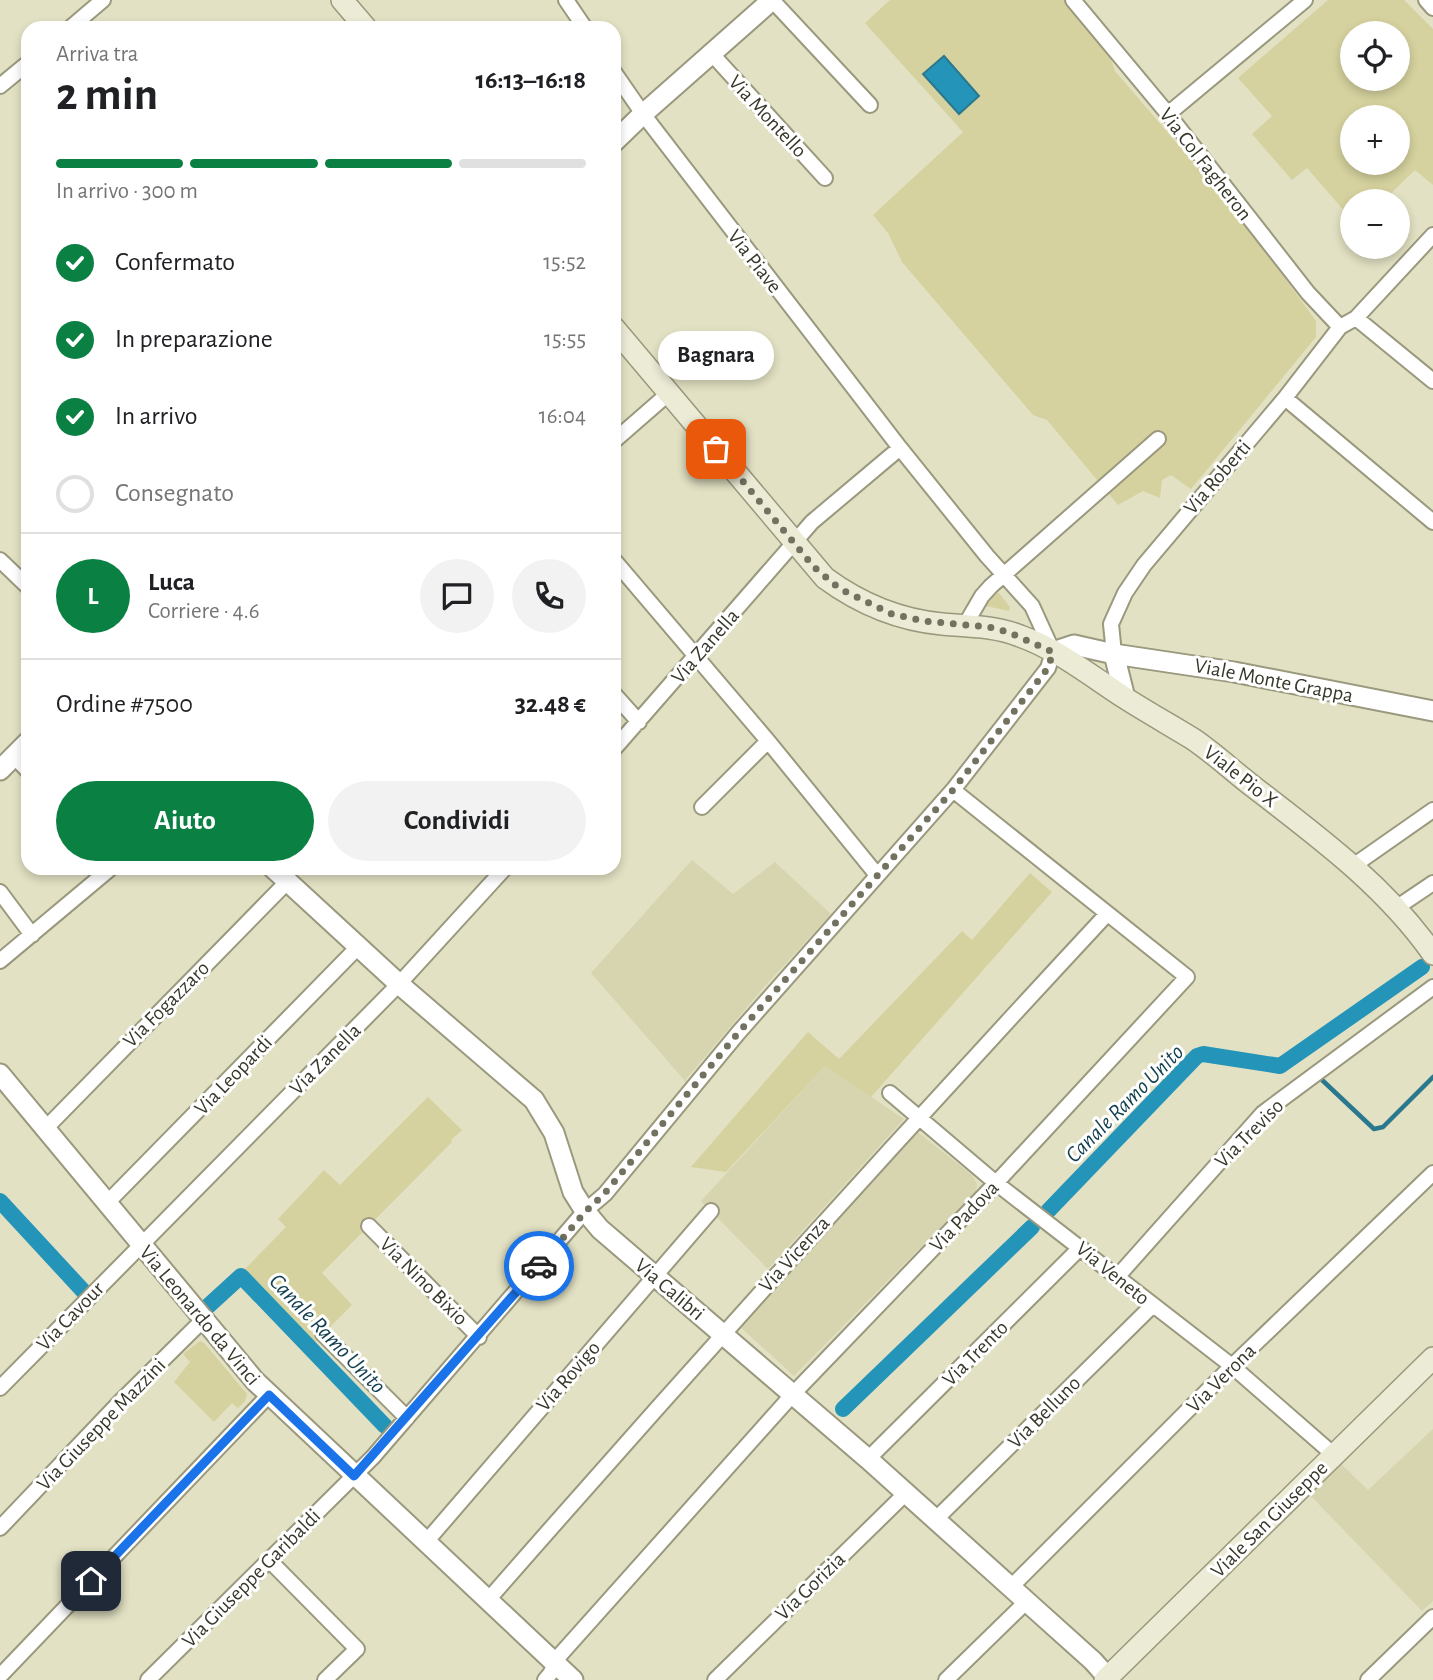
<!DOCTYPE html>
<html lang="it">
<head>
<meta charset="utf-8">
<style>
	body { margin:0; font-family:"Alegreya Sans",sans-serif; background:#f2f2f2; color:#202124; height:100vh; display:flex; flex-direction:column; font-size:26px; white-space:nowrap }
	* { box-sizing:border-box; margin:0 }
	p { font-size:23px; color:#757577 }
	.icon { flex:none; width:38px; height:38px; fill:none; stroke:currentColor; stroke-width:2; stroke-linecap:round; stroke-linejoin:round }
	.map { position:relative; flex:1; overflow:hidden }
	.details { position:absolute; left:21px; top:21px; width:600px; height:854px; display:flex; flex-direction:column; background:#fff; border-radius:21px; box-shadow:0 4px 10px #0003 }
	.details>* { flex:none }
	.buttons { position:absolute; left:1340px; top:21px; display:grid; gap:14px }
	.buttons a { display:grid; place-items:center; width:70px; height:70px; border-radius:50%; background:#fff; box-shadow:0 4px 10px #0003; font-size:35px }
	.pin { position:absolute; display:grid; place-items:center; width:60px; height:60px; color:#fff; margin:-30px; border-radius:14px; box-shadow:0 4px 10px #0006 }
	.courier { position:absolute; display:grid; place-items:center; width:70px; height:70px; margin:-35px; border:5px solid #1a73e8; border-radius:50%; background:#fff; color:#222; box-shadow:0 2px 9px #0007 }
	.bubble { position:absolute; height:49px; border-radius:24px; background:#fff; box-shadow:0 4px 10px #0003; font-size:23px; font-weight:600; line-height:49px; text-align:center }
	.head em { font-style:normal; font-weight:600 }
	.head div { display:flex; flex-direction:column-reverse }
	.head { display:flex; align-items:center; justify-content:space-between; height:119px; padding:0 35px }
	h1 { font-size:46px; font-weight:600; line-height:52px }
	.bar { display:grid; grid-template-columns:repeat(4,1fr); gap:10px 7px; align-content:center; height:84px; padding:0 35px }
	.bar i { height:9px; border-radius:5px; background:#e0e0e0 }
	.bar .selected { background:#0b8043 }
	.bar p { grid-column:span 4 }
	.line { display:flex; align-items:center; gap:18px; padding:0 35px; border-top:2px solid #e0e0e0 }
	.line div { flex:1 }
	.round { display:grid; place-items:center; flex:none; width:74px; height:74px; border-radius:37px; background:#f2f2f2 }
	ol { padding:0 35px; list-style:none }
	li { display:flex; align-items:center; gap:21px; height:77px }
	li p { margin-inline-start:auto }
	li .icon { padding:7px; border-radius:50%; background:#0b8043; color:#fff; stroke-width:4 }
	li:last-child { color:#757577 }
	li i { width:38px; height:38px; border:4px solid #e0e0e0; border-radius:50% }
	.action { display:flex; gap:14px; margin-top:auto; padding:14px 35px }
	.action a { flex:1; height:80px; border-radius:42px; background:#0b8043; color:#fff; font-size:28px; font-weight:600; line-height:80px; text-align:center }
	.action a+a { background:#f2f2f2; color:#202124 }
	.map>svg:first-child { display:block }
	.built { fill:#d7d5b0 }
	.green { fill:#d5d29f; fill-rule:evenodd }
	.water { fill:#2494b9; stroke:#2a788e; stroke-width:2 }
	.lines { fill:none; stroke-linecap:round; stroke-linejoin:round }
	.stream { stroke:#2a788e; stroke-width:4.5 }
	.canal { stroke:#2494b9; stroke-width:16 }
	.minor-casing { stroke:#9a987d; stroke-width:18 }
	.tertiary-casing { stroke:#9a987d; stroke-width:23 }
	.secondary-casing { stroke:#9a987d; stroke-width:24 }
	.minor { stroke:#fff; stroke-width:14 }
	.tertiary { stroke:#fff; stroke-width:19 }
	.secondary { stroke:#ecebd6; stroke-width:21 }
	.done { stroke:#737260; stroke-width:7; stroke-dasharray:0 12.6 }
	.route { stroke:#1a73e8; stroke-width:9 }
	.labels { text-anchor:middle; stroke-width:6; stroke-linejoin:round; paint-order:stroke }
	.street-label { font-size:21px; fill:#37372b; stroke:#fff }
	.water-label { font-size:23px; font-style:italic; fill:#113f4f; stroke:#fff }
</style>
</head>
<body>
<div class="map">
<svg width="1433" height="1680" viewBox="0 0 1433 1680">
	<rect width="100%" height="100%" fill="#e2e1c3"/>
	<path class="built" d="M692,860L733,894L775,862L831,914L765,986L686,1079V1082L591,973Z
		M825,1066L904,1119L768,1269L701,1201Z
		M914,1133H919L972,1175L977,1184L976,1191L794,1376L738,1325Z
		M1433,1429V1601L1422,1611L1306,1491L1338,1461L1368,1490Z"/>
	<path class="green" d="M890,0H1064L1067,4L1069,3L1109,54L1115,71L1240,217L1316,321V337L1191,489L1171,475L1162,480L1160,498L1143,491L1118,505L1047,420L1033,415L902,262L888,233L873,215L963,132L865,23Z
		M1328,0H1404L1433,29V185L1415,170L1383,201H1353V221L1307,168L1292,180L1252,134L1272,116L1238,78ZM1353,33H1398V79H1353ZM1353,117H1398V163H1353Z
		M996,593H999L1010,607L1009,611L986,606Z
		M1030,873L1052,892L871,1097L825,1066L726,1172L691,1167L808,1032L839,1059L962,931L972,940Z
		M428,1097L462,1130L451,1140L452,1142L322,1273L352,1305L315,1342L244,1270L286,1227L278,1219L324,1170L340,1185Z
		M200,1341L204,1343L247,1394L245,1401L238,1408L232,1403L214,1422L174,1382L190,1362L183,1354Z"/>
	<path class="water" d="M944,56L979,96L959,114L923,74Z"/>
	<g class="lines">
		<path class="stream" d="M1321,1079L1374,1129L1383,1127L1433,1077"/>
		<path class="canal" d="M0,1201L86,1294
			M1048,1211L1197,1056L1203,1054L1280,1066L1422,967
			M206,1308L241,1276L385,1426
			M843,1409L1032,1227"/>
		<defs>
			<path id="minor" d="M566,0L585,28
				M772,0L870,105
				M1073,0L1168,114L1308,293L1340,327
				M1426,0L1433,8
				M70,28L103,0
				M712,54L825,178
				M0,86L28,63
				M1168,114L1305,0
				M1356,318L1433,381
				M1285,398L1433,522
				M614,441L669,393
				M0,560L28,587
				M614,560L768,741L877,875
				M965,625L982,596L991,586L1158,439
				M1114,654L1111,624L1125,593L1144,565L1285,398L1340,327L1356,318L1433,235
				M614,694L639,722
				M614,749L812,522L900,448
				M14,756L28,771
				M702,807L768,741
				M1353,866L1433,810
				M0,892L32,935
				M1396,908L1433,883
				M0,961L111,868
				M890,1093L996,1183L1232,1366L1334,1455
				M45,1129L288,881
				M107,1203L359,946
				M369,1226L479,1337
				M1118,1276L1263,1113L1433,987
				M323,1334L407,1418
				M0,1388L399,984L505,868
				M868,1459L1081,1247
				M936,1519L1153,1305
				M0,1528L119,1403L202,1321
				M426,1542L711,1211
				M269,1560L357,1649L325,1680
				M1011,1587L1232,1366L1433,1173
				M488,1600C691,1368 897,1140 1107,914
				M0,1676L269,1395
				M148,1680L373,1457L585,1211L605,1194L739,1032L953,790L1048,668L1053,652L1032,606L987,556L900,448L643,114L614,72
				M545,1680L550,1674L560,1655L794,1393L996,1183L1187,977L953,790
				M715,1680L906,1493
				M946,1680L1027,1601
				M1368,1680L1433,1617"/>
			<path id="tertiary" d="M614,142L643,114L772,0
				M1053,652L1074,645L1114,654L1234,672L1433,711
				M1114,654L1125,698
				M0,770L28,742
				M273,868L399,984L534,1100L554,1133L573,1192L585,1211L600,1229L868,1459L1093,1661L1110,1680
				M0,1074L255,1381L573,1680"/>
			<path id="secondary" d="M342,0L366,28
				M614,328L825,578C859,603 899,620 942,624C968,626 995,626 1020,636C1059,650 1091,676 1125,698C1147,712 1170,725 1193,739C1215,754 1234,772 1255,788C1320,838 1386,887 1433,954
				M1105,1680L1433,1358"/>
		</defs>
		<use href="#minor" class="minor-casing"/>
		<use href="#tertiary" class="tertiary-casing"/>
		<use href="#secondary" class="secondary-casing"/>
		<use href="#minor" class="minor"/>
		<use href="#tertiary" class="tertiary"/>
		<use href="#secondary" class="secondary"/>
	</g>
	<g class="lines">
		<path class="done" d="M539,1266L585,1212L604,1194L739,1032L953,790L1048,668L1053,652L1008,632L989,627L923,621L892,614L840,589L814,567L716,449"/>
		<path class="route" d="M91,1581L269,1395L354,1476L539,1266"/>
	</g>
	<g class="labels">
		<g class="street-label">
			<text transform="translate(768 116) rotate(47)" y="7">Via Montello</text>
			<text transform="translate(1206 164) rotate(52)" y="7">Via Col Fagheron</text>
			<text transform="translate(755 261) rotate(52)" y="7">Via Piave</text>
			<text transform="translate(1217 477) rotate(-49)" y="7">Via Roberti</text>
			<text transform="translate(705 646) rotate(-49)" y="7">Via Zanella</text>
			<text transform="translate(1274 680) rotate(11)" y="7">Viale Monte Grappa</text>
			<text transform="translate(1241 776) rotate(38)" y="7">Viale Pio X</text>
			<text transform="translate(166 1004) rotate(-45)" y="7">Via Fogazzaro</text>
			<text transform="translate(325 1059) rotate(-45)" y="7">Via Zanella</text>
			<text transform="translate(233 1075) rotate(-46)" y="7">Via Leopardi</text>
			<text transform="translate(1249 1133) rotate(-45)" y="7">Via Treviso</text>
			<text transform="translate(964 1216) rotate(-46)" y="7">Via Padova</text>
			<text transform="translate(794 1254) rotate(-48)" y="7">Via Vicenza</text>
			<text transform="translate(1113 1273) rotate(39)" y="7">Via Veneto</text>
			<text transform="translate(424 1281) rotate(45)" y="7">Via Nino Bixio</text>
			<text transform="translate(670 1289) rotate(40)" y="7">Via Calibri</text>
			<text transform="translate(200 1315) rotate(50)" y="7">Via Leonardo da Vinci</text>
			<text transform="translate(70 1316) rotate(-46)" y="7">Via Cavour</text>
			<text transform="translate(975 1353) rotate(-45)" y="7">Via Trento</text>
			<text transform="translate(568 1376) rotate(-49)" y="7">Via Rovigo</text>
			<text transform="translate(1221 1378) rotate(-45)" y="7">Via Verona</text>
			<text transform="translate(1044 1412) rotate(-45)" y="7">Via Belluno</text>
			<text transform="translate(101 1424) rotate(-46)" y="7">Via Giuseppe Mazzini</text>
			<text transform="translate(1269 1519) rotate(-45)" y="7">Viale San Giuseppe</text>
			<text transform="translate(251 1578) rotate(-45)" y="7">Via Giuseppe Garibaldi</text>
			<text transform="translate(810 1586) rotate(-44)" y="7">Via Gorizia</text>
		</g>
		<g class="water-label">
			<text transform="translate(1124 1103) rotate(-45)" y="8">Canale Ramo Unito</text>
			<text transform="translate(328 1333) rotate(46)" y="8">Canale Ramo Unito</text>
		</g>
	</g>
</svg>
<div class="buttons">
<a><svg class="icon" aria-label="locate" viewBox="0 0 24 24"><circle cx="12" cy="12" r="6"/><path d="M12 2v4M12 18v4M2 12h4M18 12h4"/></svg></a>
<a>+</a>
<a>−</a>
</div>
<div class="pin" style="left:716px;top:449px;background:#ea580c"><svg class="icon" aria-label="bag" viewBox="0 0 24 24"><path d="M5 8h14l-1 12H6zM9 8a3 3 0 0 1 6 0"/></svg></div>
<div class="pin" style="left:91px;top:1581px;background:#1f2937"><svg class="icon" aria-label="home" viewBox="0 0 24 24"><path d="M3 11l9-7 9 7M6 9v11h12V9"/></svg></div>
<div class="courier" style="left:539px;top:1266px"><svg class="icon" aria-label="car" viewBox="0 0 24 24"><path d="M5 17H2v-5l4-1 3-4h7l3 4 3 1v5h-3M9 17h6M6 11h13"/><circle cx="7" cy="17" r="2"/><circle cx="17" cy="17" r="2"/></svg></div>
<div class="bubble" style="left:658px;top:331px;width:116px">Bagnara</div>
<section class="details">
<div class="head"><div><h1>2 min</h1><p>Arriva tra</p></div><em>16:13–16:18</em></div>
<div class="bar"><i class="selected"></i><i class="selected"></i><i class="selected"></i><i></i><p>In arrivo · 300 m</p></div>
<ol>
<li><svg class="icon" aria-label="check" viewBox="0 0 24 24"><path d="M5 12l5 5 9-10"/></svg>Confermato<p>15:52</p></li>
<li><svg class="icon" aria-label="check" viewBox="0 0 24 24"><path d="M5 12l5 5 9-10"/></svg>In preparazione<p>15:55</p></li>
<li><svg class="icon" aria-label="check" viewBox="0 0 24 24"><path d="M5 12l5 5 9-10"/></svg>In arrivo<p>16:04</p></li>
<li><i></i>Consegnato</li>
</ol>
<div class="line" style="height:126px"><b class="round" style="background:#0b8043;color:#fff">L</b><div><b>Luca</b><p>Corriere · 4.6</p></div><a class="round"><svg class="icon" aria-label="chat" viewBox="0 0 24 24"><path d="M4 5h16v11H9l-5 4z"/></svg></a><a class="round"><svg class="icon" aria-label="phone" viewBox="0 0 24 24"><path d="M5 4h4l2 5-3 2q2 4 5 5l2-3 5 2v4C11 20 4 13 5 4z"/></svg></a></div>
<div class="line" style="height:91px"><div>Ordine #7500</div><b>32.48 €</b></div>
<div class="action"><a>Aiuto</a><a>Condividi</a></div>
</section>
</div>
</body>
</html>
